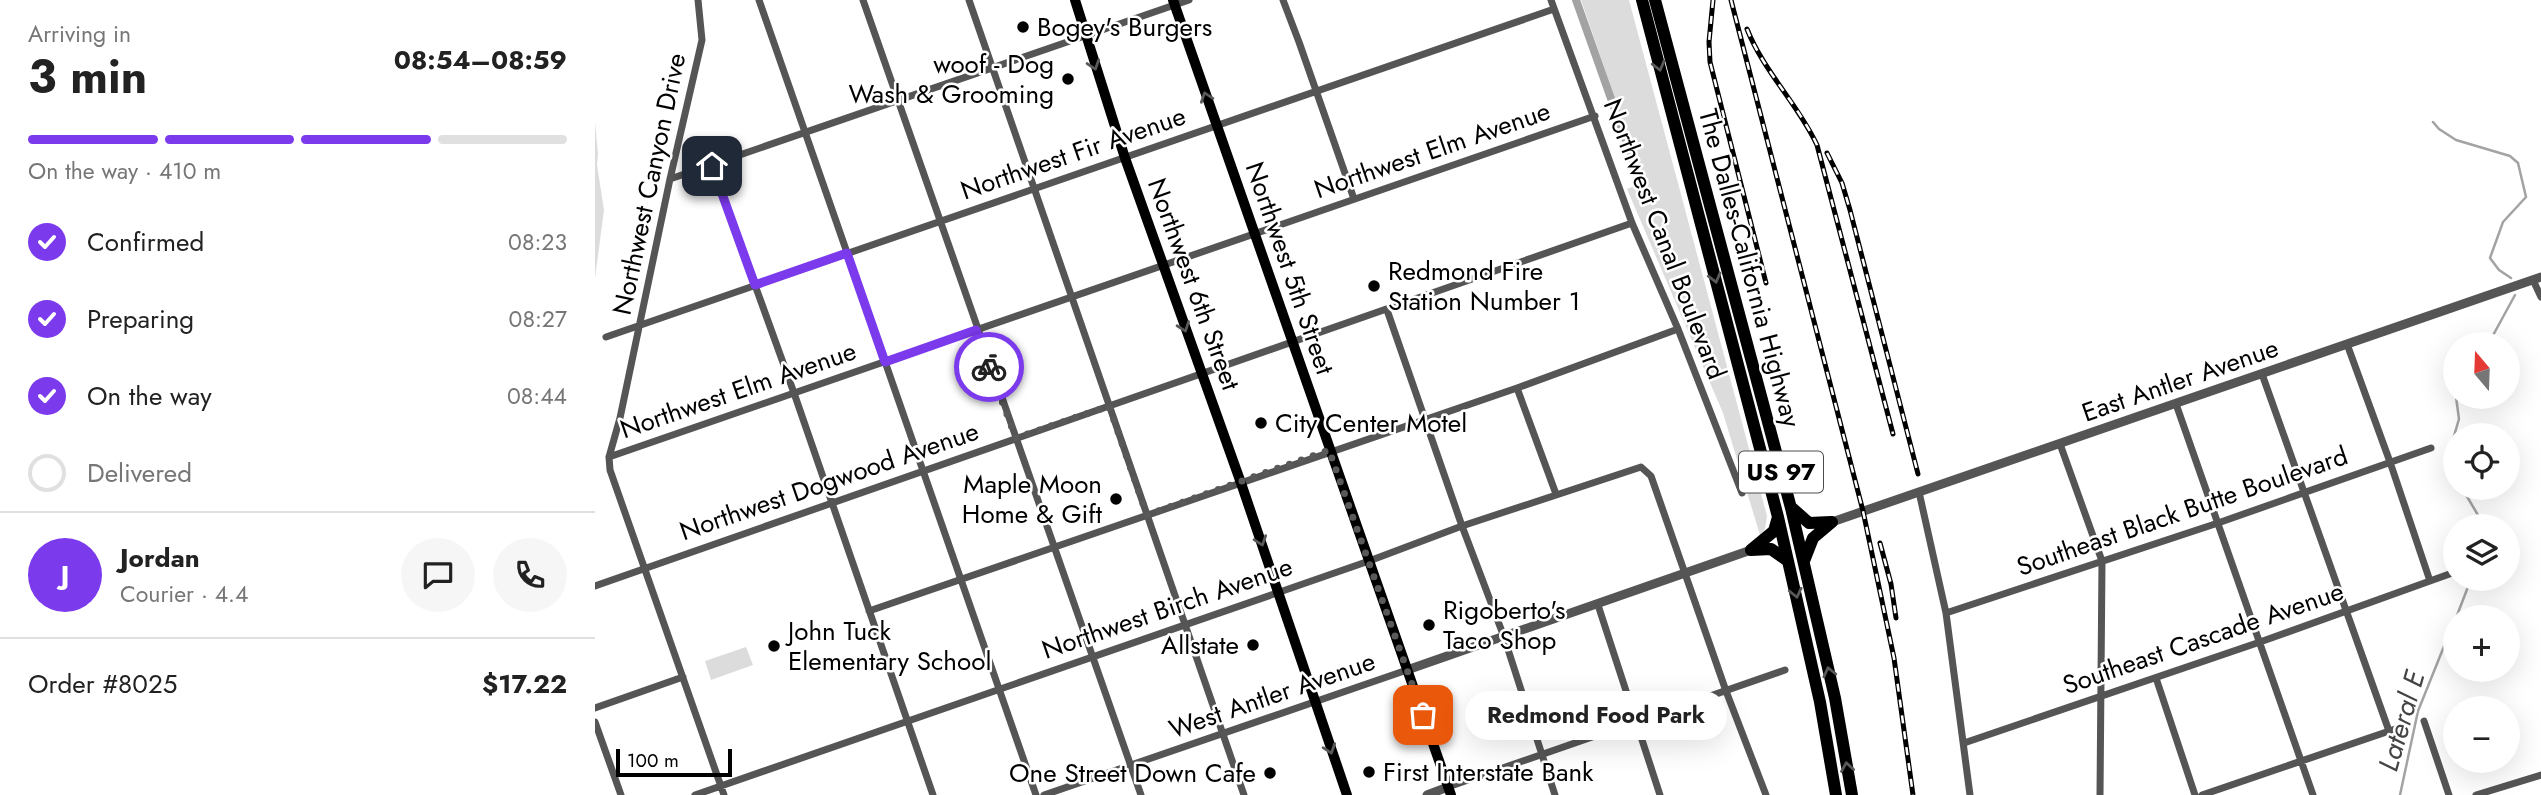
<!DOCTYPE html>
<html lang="en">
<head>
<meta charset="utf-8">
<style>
	body { margin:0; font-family:Jost,sans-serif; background:#f6f6f6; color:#222; height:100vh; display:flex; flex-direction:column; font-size:26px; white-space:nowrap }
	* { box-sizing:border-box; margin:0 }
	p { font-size:23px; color:#767676 }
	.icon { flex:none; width:38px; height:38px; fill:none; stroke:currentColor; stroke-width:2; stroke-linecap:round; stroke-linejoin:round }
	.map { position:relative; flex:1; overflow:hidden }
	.drawer { display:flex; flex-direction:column; background:#fff; width:595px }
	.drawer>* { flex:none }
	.needle { width:46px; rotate:341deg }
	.controls { position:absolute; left:1848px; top:332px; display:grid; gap:14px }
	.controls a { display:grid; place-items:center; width:77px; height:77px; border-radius:50%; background:#fff; box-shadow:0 7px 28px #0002; font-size:35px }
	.scale { position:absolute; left:21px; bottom:18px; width:116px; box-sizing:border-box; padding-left:7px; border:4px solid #000; border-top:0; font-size:19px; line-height:24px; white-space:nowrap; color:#000; -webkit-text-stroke:5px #fff; paint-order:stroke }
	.pin { position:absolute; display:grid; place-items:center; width:60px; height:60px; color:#fff; margin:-30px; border-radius:14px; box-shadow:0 4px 10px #0006 }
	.courier { position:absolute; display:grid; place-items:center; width:70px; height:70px; margin:-35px; border:5px solid #7c3aed; border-radius:50%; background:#fff; color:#222; box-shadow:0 2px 9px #0007 }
	.bubble { position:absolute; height:49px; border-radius:24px; background:#fff; box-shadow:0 7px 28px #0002; font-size:23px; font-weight:700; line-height:49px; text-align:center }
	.head em { font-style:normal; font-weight:700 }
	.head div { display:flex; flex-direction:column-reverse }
	.head { display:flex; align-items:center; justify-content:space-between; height:119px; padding:0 28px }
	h1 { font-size:46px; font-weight:700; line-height:52px }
	.bar { display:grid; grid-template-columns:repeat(4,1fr); gap:10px 7px; align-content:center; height:84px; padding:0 28px }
	.bar i { height:9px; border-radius:5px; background:#e0e0e0 }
	.bar .on { background:#7c3aed }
	.bar p { grid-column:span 4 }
	.line { display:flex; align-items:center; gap:18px; padding:0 28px; border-top:2px solid #e0e0e0 }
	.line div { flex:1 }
	.round { display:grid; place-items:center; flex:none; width:74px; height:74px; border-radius:37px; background:#f6f6f6 }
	ol { padding:0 28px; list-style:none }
	li { display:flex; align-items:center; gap:21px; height:77px }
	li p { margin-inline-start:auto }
	li .icon { padding:7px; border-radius:50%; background:#7c3aed; color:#fff; stroke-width:4 }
	li:last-child { color:#767676 }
	li i { width:38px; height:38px; border:4px solid #e0e0e0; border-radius:50% }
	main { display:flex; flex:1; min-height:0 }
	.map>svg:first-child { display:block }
	.green { fill:#dcdcdc }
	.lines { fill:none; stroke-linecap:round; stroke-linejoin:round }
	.stream { stroke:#a3a3a3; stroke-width:2.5 }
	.canal { stroke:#a3a3a3; stroke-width:8 }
	.minor { stroke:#555; stroke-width:7 }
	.tertiary { stroke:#555; stroke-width:9 }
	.primary { stroke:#000; stroke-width:10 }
	.trunk { stroke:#000; stroke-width:12 }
	.rail-casing { stroke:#000; stroke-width:5 }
	.rail { stroke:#fff; stroke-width:2.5; stroke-dasharray:8; stroke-linecap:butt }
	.oneway { stroke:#595959 }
	.done { stroke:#595959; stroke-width:7; stroke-dasharray:0 12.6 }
	.route { stroke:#7c3aed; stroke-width:9 }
	.poi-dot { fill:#000; stroke:#fff; stroke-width:2.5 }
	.labels { text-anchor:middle; stroke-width:5; stroke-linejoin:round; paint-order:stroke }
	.shield { fill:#fff; stroke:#4c4c4c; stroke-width:2 }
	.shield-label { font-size:24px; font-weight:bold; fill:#000 }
	.poi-label { font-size:26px; fill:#000; stroke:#fff; text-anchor:start }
	.street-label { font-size:26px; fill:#000; stroke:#fff }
	.water-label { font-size:28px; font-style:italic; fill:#444; stroke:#fff }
</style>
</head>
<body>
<main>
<section class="drawer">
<div class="head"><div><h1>3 min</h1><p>Arriving in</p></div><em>08:54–08:59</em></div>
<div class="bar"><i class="on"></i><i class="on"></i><i class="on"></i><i></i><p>On the way · 410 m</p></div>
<ol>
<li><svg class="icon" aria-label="check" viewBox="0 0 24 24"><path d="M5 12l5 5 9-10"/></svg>Confirmed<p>08:23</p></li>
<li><svg class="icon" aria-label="check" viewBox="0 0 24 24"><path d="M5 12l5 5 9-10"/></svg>Preparing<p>08:27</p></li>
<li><svg class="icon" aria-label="check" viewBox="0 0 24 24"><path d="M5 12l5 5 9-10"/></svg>On the way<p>08:44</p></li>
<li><i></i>Delivered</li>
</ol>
<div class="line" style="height:126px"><b class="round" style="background:#7c3aed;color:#fff">J</b><div><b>Jordan</b><p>Courier · 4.4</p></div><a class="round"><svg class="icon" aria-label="chat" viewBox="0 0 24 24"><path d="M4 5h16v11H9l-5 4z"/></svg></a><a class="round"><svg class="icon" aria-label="phone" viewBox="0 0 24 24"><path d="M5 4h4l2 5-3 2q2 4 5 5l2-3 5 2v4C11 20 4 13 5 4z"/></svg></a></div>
<div class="line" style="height:91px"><div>Order #8025</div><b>$17.22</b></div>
</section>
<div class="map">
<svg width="1946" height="795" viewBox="0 0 1946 795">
	<rect width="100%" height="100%" fill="#fff"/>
	<path class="green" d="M986,0H1034L1172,516L1170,529L1165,535L1128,413L1032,189L1049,182Z
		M0,122L3,154L2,165L9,210L0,278Z
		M151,647L158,665L116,680L110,661Z"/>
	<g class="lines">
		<path class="stream" d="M1838,122L1844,129L1861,140L1915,156L1923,163L1931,197L1908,222L1895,258L1904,270L1916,278
			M1890,345L1896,339L1920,295
			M1860,477L1851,463L1864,419L1861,397
			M1867,488L1890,527
			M1861,618L1876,579
			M1805,795L1823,711L1860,619"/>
		<path class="canal" d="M981,0L1046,183"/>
		<path class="minor" d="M103,0L107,40L75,179L25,418L14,457L15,470L129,795
			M164,0L441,795
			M268,0L546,795
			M374,0L649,795
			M688,0L704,42L759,199
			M956,0L1037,223L1083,329L1147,493
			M117,166L199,393L338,795
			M75,179L594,0
			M1938,280L1946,297
			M792,310L867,526L909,637L960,795
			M11,337L959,9
			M1752,344L1795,462L1835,581
			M1667,374L1794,731
			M922,388L961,494
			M1581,404L1718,795
			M1465,444L1507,561L1505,795
			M14,457L1000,116
			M1324,492L1351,613L1375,795
			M0,586L1037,223
			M1003,605L1065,795
			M274,611L922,388L1083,329
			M1351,613L1623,523L1836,448
			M1561,678L1600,795
			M0,708L88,677
			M1829,721L1854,795
			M0,722L26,795
			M1369,743L1665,642L1860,572
			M853,787L1190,670
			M100,795L774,561L867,526L1046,467L1056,476L1131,691L1171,795
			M449,795L812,670
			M1607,795L1809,726
			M1881,795L1946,775"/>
		<path class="tertiary" d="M1237,522L1946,277
			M812,670L1156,550
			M832,795L853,787"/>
		<path class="primary" d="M480,0L530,158L646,483L752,795
			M578,0L856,795"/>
		<path class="trunk" d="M1047,0L1183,517L1225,702L1241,795
			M1060,0L1196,508L1240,698L1257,795
			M1197,508L1214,523L1236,522
			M1156,550L1179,531L1183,517
			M1156,550L1176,549L1193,561
			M1209,561L1218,538L1237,522"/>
		<defs>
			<path id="rail" d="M1118,0L1114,42L1115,62L1171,283
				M1136,0L1268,511L1299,658L1318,795
				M1152,29C1169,72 1203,104 1222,145L1298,434
				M1232,153L1247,183L1255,210L1323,474
				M1285,543L1296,584L1301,618"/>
		</defs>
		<use href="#rail" class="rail-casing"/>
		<use href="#rail" class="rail"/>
	</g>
	<defs><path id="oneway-chevron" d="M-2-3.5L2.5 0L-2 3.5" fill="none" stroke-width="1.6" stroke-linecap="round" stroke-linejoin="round" transform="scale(1.75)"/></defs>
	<g class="oneway">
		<use href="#oneway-chevron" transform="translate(499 65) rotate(72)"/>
		<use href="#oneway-chevron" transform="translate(1064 66) rotate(75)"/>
		<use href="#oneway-chevron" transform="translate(611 97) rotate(-109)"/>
		<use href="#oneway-chevron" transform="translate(1120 278) rotate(75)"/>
		<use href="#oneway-chevron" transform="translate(589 327) rotate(70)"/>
		<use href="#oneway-chevron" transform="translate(666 541) rotate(71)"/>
		<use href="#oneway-chevron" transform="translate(1201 593) rotate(77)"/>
		<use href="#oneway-chevron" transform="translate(1234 672) rotate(-103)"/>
		<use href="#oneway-chevron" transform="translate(735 749) rotate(71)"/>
		<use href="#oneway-chevron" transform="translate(1252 767) rotate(-99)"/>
	</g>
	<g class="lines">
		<path class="done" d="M394,367L421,438L514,406L552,515L734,450L828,715"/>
		<path class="route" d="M117,166L160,285L252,253L290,362L381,330L394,367"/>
	</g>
	<g class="poi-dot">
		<circle cx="428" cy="27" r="7"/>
		<circle cx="473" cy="79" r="7"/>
		<circle cx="779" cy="286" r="7"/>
		<circle cx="666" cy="423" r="7"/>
		<circle cx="521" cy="499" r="7"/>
		<circle cx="834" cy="625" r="7"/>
		<circle cx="658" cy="645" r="7"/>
		<circle cx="179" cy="646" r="7"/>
		<circle cx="774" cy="772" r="7"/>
		<circle cx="675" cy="773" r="7"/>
	</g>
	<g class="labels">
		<rect class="shield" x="1144" y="451.5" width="84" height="41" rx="5"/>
		<g class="shield-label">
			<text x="1186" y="480">US 97</text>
		</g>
		<g class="poi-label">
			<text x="442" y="36">Bogey's Burgers</text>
			<text x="459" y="73" text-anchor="end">woof - Dog<tspan x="459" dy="30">Wash &amp; Grooming</tspan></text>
			<text x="793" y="280">Redmond Fire<tspan x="793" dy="30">Station Number 1</tspan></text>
			<text x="680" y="432">City Center Motel</text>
			<text x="507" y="493" text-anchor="end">Maple Moon<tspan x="507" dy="30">Home &amp; Gift</tspan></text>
			<text x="848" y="619">Rigoberto's<tspan x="848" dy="30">Taco Shop</tspan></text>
			<text x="193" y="640">John Tuck<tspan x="193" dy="30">Elementary School</tspan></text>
			<text x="644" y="654" text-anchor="end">Allstate</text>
			<text x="788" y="781">First Interstate Bank</text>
			<text x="661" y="782" text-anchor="end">One Street Down Cafe</text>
		</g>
		<g class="street-label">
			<text transform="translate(837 150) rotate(-19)" y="9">Northwest Elm Avenue</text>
			<text transform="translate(478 153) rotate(-19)" y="9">Northwest Fir Avenue</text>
			<text transform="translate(54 184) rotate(-78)" y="9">Northwest Canyon Drive</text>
			<text transform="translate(1070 239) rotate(69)" y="9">Northwest Canal Boulevard</text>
			<text transform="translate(695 268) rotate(71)" y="9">Northwest 5th Street</text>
			<text transform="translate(1155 268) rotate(75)" y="9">The Dalles-California Highway</text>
			<text transform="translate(599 284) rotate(70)" y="9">Northwest 6th Street</text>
			<text transform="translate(1585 380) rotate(-19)" y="9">East Antler Avenue</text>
			<text transform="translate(143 390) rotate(-19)" y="9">Northwest Elm Avenue</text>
			<text transform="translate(234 481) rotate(-19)" y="9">Northwest Dogwood Avenue</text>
			<text transform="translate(1587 511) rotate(-19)" y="9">Southeast Black Butte Boulevard</text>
			<text transform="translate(572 608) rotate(-19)" y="9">Northwest Birch Avenue</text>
			<text transform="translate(1608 638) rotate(-19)" y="9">Southeast Cascade Avenue</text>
			<text transform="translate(677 695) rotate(-19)" y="9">West Antler Avenue</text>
		</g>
		<g class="water-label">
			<text transform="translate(1806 721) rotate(-74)" y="10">Lateral E</text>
		</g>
	</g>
</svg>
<div class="controls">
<a><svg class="needle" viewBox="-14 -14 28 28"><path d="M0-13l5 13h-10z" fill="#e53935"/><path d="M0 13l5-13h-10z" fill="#767676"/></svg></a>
<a><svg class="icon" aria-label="locate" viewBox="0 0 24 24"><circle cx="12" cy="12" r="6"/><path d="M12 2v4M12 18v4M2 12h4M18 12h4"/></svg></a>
<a><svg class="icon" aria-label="layers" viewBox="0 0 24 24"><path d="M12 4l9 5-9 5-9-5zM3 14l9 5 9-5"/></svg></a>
<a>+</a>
<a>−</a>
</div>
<div class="scale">100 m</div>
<div class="pin" style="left:828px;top:715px;background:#ea580c"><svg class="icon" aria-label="bag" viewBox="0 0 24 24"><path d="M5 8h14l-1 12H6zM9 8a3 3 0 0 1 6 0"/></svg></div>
<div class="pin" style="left:117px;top:166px;background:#1f2937"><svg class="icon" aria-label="home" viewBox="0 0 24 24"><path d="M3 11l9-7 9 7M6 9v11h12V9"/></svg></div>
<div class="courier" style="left:394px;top:367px"><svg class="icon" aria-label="bike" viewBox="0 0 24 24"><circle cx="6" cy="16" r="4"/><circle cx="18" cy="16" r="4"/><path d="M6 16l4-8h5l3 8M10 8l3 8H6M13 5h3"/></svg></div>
<div class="bubble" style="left:870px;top:691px;width:262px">Redmond Food Park</div>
</div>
</main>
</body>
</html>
